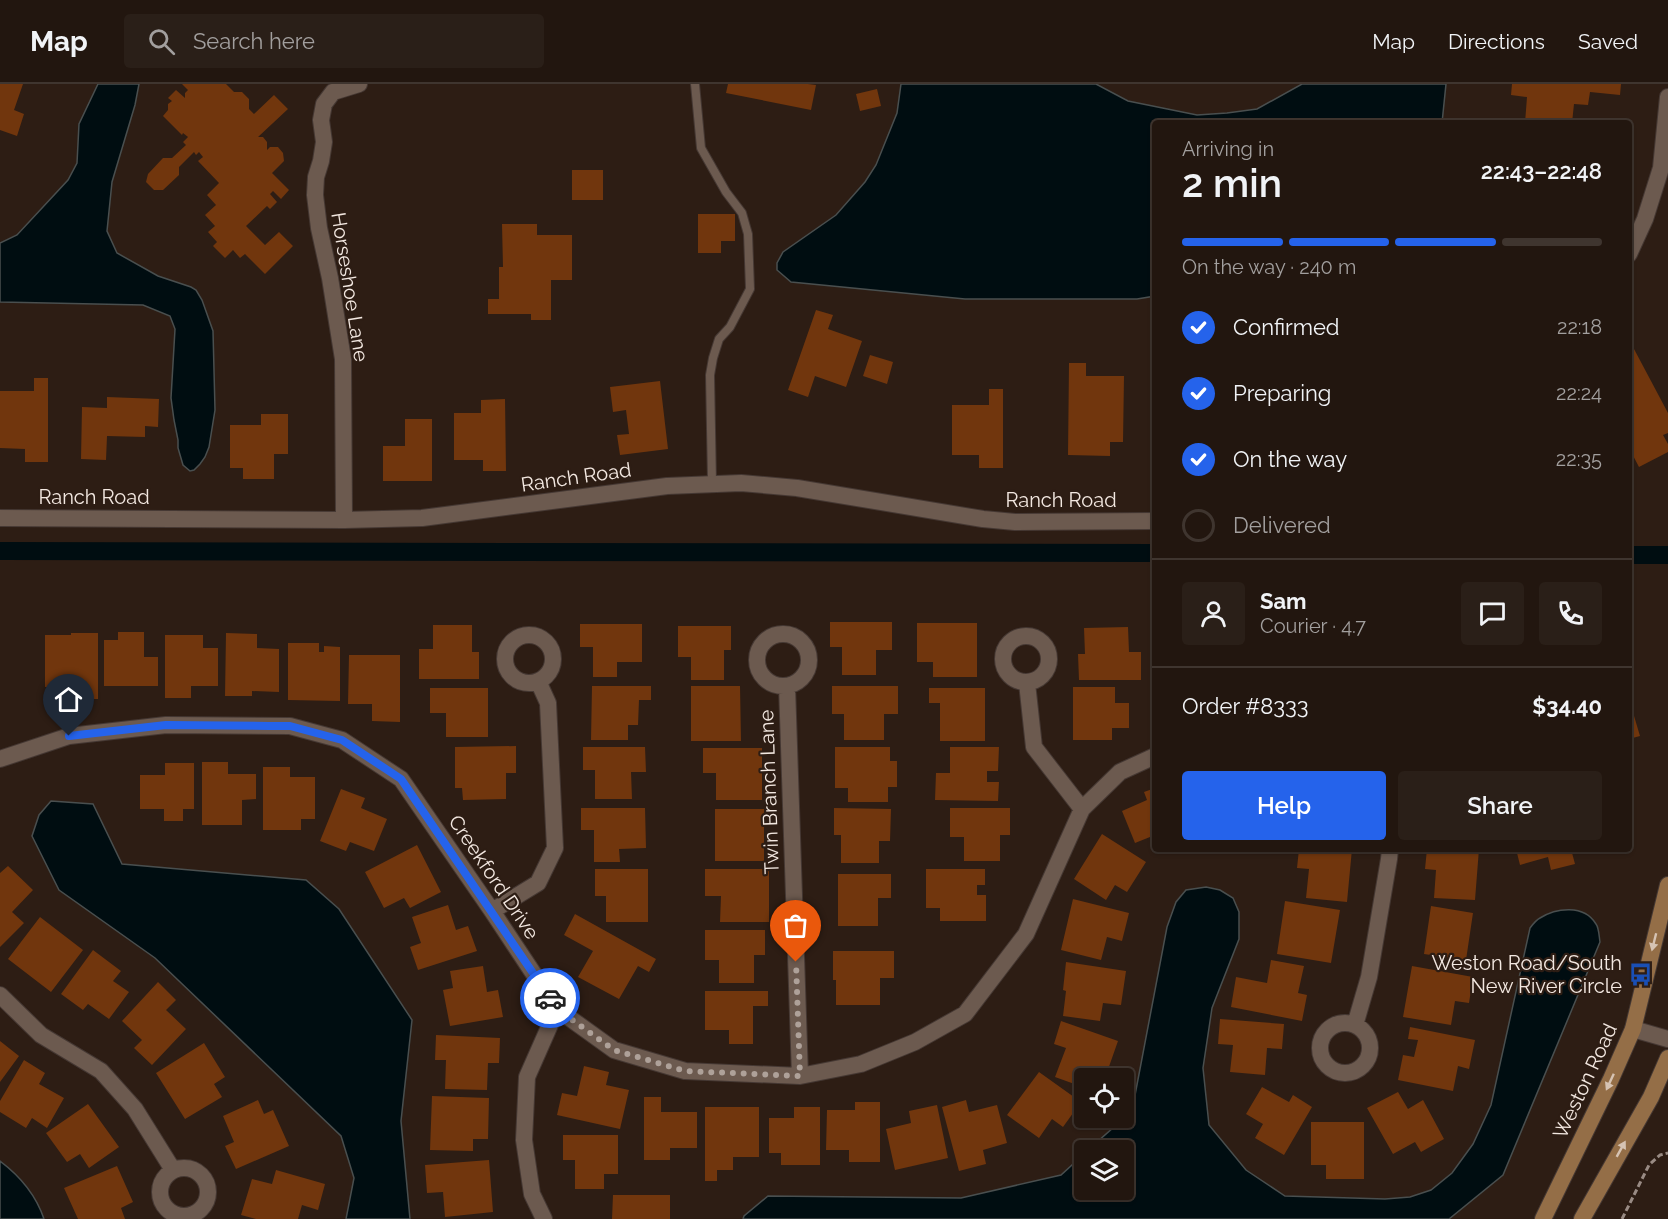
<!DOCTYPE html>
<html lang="en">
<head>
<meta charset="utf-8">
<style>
	body { margin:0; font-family:Raleway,sans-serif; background:#2a1f18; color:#f1f3f6; height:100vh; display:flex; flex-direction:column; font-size:22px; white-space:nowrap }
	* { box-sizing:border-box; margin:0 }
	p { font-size:20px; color:#a29f9e }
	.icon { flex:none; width:33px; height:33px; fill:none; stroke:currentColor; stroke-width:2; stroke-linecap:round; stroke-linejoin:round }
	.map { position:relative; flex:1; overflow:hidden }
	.panel { position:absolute; left:1152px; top:36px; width:480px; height:732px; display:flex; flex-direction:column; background:#22160f; border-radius:6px; box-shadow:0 2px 4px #0004,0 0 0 2px #3f352f }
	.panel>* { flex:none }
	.tools { position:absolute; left:1074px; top:984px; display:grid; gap:12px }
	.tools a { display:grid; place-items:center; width:60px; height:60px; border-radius:6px; background:#22160f; box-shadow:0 2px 4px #0004,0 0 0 2px #3f352f; font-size:30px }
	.pin { position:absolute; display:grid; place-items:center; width:51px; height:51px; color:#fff; margin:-62px -26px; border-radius:50% 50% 50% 0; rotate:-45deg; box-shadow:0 0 6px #0007 }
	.pin .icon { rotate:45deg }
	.courier { position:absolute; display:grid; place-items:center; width:60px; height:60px; margin:-30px; border:4px solid #2563eb; border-radius:50%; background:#fff; color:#222; box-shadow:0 2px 8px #0007 }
	.headline em { font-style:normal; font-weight:600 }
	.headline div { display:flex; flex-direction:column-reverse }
	.headline { display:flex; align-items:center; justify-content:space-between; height:102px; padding:0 30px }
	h1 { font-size:39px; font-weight:600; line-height:45px }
	.bar { display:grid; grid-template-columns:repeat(4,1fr); gap:9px 6px; align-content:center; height:72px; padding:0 30px }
	.bar i { height:8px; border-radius:4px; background:#3f352f }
	.bar .selected { background:#2563eb }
	.bar p { grid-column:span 4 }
	.line { display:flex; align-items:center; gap:15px; padding:0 30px; border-top:2px solid #3f352f }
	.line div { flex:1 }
	.round { display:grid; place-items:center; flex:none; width:63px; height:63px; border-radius:6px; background:#2a1f18 }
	ol { padding:0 30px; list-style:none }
	li { display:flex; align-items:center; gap:18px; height:66px }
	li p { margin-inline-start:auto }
	li .icon { padding:6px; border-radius:50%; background:#2563eb; color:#fff; stroke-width:4 }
	li:last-child { color:#a29f9e }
	li i { width:33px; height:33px; border:3px solid #3f352f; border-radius:50% }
	.button { display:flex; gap:12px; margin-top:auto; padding:12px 30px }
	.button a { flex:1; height:69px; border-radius:6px; background:#2563eb; color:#fff; font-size:24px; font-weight:600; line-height:69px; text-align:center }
	.button a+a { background:#2a1f18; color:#f1f3f6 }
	header { display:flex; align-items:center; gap:36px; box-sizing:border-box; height:84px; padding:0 30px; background:#22160f; border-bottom:2px solid #3f352f }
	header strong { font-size:28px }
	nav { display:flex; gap:33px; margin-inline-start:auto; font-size:21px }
	.search { width:420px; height:54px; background:#2a1f18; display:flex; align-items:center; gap:15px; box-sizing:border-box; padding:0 21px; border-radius:6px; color:#a29f9e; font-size:22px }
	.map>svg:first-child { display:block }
	.water { fill:#000d11; stroke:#494f4f; stroke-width:1.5 }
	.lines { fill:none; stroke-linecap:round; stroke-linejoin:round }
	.canal { stroke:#000d11; stroke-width:18 }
	.building { fill:#71360d }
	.service-casing { stroke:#453833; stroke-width:10 }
	.minor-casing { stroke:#453833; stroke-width:18 }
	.secondary-casing { stroke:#453833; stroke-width:18 }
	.path { stroke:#998b84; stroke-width:3; stroke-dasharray:6 3; stroke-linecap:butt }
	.service { stroke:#6c5a4f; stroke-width:8 }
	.minor { stroke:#6c5a4f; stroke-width:16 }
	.secondary { stroke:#946e47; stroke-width:16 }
	.oneway { fill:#d6c3b3 }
	.done { stroke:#aea199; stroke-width:6; stroke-dasharray:0 10.8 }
	.route { stroke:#2563eb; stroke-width:8 }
	.labels { text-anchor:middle; stroke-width:4.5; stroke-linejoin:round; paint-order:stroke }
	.street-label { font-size:20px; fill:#f3e8e1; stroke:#2d1d14 }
	.poi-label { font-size:20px; fill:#f3e8e1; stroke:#2d1d14; text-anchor:end }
</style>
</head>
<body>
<header>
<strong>Map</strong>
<div class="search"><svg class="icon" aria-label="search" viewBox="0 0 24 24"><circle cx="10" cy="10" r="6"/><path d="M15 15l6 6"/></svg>Search here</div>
<nav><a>Map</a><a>Directions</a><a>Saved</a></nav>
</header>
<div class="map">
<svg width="1668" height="1135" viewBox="0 0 1668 1135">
	<rect width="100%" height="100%" fill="#2d1d14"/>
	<path class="water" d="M98,0H139L135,21L112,98L107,147L117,169L158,192L191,203L196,206L202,216L213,247L215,326L209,363L205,373L200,380L194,386L190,387L183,381L178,364V356L174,336L171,314L175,245L170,232L143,221L0,218V159L17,151L68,96L77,79L79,40Z
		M901,0H1096L1128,17L1197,31L1227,29L1257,25L1302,0H1446L1442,39H1155V212L1137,215H965L791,198L777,186V179L783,168L836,131L865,98L876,81L897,29Z
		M51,717L93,720L122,780L306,796L339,825L412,936L401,1037L410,1135H346L354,1094L341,1052L155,874L59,806L32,752L39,731Z
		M1206,803L1220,806L1233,814L1239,828V855L1212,924L1203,984L1209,1041L1246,1086L1285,1112L1385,1115L1410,1113L1431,1106L1452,1089L1473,1060L1491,1021L1530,844C1533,840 1536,836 1540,834C1556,824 1584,820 1596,840C1599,844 1599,852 1600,858L1503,1091L1449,1135H743L744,1132L768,1112L961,1114L1061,1091L1084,1070V1106H1124V1066H1088L1132,1027L1167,843L1176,818L1186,806Z
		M0,1077C20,1092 36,1111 44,1135H0Z"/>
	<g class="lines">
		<path class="canal" d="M0,467L1155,469
			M1629,471H1668"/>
	</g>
	<path class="building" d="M0,0H23L14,26L24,30L17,52L0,46Z
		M182,0H226L234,8H242L249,15V25L254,30L274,11L288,25L258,53H263L267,58V66L270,63H278L283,69L284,77L272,89L289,106L281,115L273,107L270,110L277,118L270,125L267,122L246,142L265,161L279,148L293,162L265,190L245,170L240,174L233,166L225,174L213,162L217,158L208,148L215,142L205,131L216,121L207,111L219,99L198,77L203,73L199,68L196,71L194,68L179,83V91L163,106H154L146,98L148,90L163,74H172L186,61L183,58L188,53L183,49L182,51L163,32L168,26V20L172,17L168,14L176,6L185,14V9L188,6Z
		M728,0H808L816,1L811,26L726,9Z
		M1512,0H1621L1620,11L1590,8L1588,21L1574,20L1572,39H1525L1527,13L1511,11Z
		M877,5L881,22L860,27L856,10Z
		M572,86H603V116H572Z
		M698,130H735V157H721V169H698Z
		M502,140H537V151H572V196H551V236H531V230H488V215H499V183H503Z
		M816,226L833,231L828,245L862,257L846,303L815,292L808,313L788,306Z
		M1634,265L1668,329V349L1663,351L1668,360V368L1639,383L1629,364V268Z
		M870,271L893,278L887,300L863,292Z
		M1069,279H1086V292H1124L1123,358H1110V372L1068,371Z
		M34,294H48V378H25V365L0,364V307H34Z
		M660,297L668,365L620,371L617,351L629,350L626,326L613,328L610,303Z
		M989,305H1003V384H979V371H952V321H989Z
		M1153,308H1155V340H1153Z
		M107,313L159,315L158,343L145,342V353L107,352L106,376L81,375L82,323L107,324Z
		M505,315L506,387H483V376H454V329H481V316Z
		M261,330H288V370H274V395H243V384H230V341H261Z
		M405,335H432V397H383V362H405Z
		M830,538H892V566H876V591H842V563H830Z
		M917,539H977V593H933V578H917Z
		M580,540H642V578H617V593H593V563H580Z
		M433,541H472V568H479V595H419V565H433Z
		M678,542H731V566H724V596H691V573H678Z
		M1128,543L1129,568H1141V596H1079L1078,570H1085L1084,544Z
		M118,548H144V573H158V602H104V556H118Z
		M71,549H98V615H72V603H45V551H71Z
		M226,549L257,550V564L279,565V608L252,607V612H225Z
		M165,551H203V564H218V602H191V614H165Z
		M288,559H319V568H324V562L340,563V617L288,616Z
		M349,571H400V638L372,637V620H348Z
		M592,602H651V616H639L638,641H628V656H591Z
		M691,602H740L741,657H691Z
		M832,602H898V630H884V656H844V630H832Z
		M1073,603H1115V619H1129V644H1112V656H1073Z
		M430,604H488V653H446V629H430Z
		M929,604H985V657H940V619H929Z
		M1629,615L1640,652L1629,655Z
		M516,662V689H506V715L463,716L462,704H455V663Z
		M583,663H645L646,688H631L632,715H595V686H583Z
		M835,663H890V677H897V703H888V718H848V704H835Z
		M950,663H999L998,687H987V698H999L998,717L935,716L936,689H950Z
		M703,664H762V716H716V689H703Z
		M202,678H228V690H256V715L242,716V741H202Z
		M165,679H194V725H183V737H164V725H140V691H165Z
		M263,683H290V693H315V735H301V746H263Z
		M1155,704V751L1135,759L1122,727L1147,716L1144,708Z
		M341,705L365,714L361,724L387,735L374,767L350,758L346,767L320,757Z
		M581,724H645L646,764L619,765L620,778H594V746H581Z
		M834,724L891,725L890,757H879V779H841V751H834Z
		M950,724H1010V751H1000V777H964V753H950Z
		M715,725H764V777H715Z
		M1102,750L1146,778L1127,808L1115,801L1106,816L1074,795Z
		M417,761L441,808L410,824L404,814L384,824L365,788Z
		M1299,765H1352L1347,818L1306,814L1309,785L1297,784Z
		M1427,765H1479L1475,816L1434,814L1436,786L1425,785Z
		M1516,765H1571L1575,780L1551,786L1548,773L1520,781Z
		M8,782L33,806L12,828L24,839L0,863V789Z
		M595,785H648V838H606V812H595Z
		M705,785H769V838H720L721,812H705Z
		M926,785H985V801H977V811H986V837H940V824H926Z
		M838,790H891V814H878V842H838Z
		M1073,815L1129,829L1122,857L1107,853L1101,876L1061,866Z
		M1285,817L1340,826L1331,879L1277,870Z
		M448,821L456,846L468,842L477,867L418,886L410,863L421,859L412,833Z
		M1431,822L1473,829L1466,876L1424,870Z
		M575,830L656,875L649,888L638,882L619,915L578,893L593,867L564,851Z
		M40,833L83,866L51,908L8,875Z
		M705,846H765V871H754V899H719V876H705Z
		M93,866L121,887L113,897L129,908L109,935L88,920L83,926L61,910Z
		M833,867H894V894H880V921H836V896H833Z
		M1271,876L1304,882L1298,909L1307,911L1302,937L1231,923L1236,893L1267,899Z
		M1066,878L1126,887L1121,921L1103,919L1100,937L1063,932L1066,907L1063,906Z
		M483,882L487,908L498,906L503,933L450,942L443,906L453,904L450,887Z
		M1412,882L1473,893L1469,919L1455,917L1451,941L1403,933Z
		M158,898L176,916L166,926L186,945L152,981L134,964L142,956L122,937Z
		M705,907H768V922H753V960H729V946H705Z
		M1220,935L1284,940L1282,965L1267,964L1265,991L1230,988L1233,961L1218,960Z
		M1061,937L1118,957L1105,994L1085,988L1080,1002L1055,993L1066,964L1054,960Z
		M1410,943L1475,956L1469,985L1458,982L1453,1007L1398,996L1403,971L1414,973L1418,956L1408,955Z
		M436,951L500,954L499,979H488L487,1006L445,1005L446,976H435Z
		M0,957L19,972L0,998Z
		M204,959L225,993L214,1000L222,1013L185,1035L156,989Z
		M24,976L45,989L39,1000L64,1014L47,1044L32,1034L26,1044L0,1028V1017Z
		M584,982L609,988L606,1001L629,1006L620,1045L557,1031L562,1009L577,1012Z
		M1039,988L1081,1018L1063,1043L1052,1035L1039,1054L1007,1031Z
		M1262,1003L1289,1018L1293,1011L1312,1023L1284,1071L1255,1054L1263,1040L1246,1030Z
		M1398,1008L1408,1025L1423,1016L1444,1055L1421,1068L1415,1058L1393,1070L1367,1024Z
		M432,1012L489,1014L488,1055H473V1067L430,1066Z
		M644,1013H661V1028H697V1064H670V1076H644Z
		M258,1016L264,1030L273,1026L289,1062L236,1085L225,1062L234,1058L223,1032Z
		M966,1016L969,1028L997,1021L1007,1059L983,1066L986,1080L959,1087L942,1023Z
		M855,1018H880V1078H849V1066H826L827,1026H855Z
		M88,1020L119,1063L89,1084L80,1070L67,1078L46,1049Z
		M937,1021L948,1074L895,1086L886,1045L911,1039L909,1027Z
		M705,1023H759V1073H733V1086H717V1097H705Z
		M794,1023H820V1081H781V1069H769V1034H794Z
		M1311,1038H1364V1095H1326V1081H1311Z
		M563,1051H618V1090H604V1105H575V1076H563Z
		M489,1076L493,1128L445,1133L443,1108L427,1109L425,1081Z
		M117,1082L133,1118L121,1124L125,1135H78L64,1104Z
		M276,1086L325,1100L318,1126L302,1121L298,1135H256L241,1131L252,1095L272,1100Z
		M613,1111H670V1135H612Z"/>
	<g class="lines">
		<defs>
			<path id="service" d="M695,0L701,64L726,108L742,129L748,150L750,205L730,243L719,255L713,274L710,291L712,399"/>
			<path id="minor" d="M1629,170L1645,135L1661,84L1668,13
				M0,434L344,436L422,434L667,402L741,399L797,404L983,435L1015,438L1155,437
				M344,436L343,275L330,194L319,144L315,111L316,93L321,77L324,58L321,36L324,20L333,8L359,0
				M757 576a26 26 0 1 1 52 0a26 26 0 1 1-52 0Z
				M505 575a24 24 0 1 1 48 0a24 24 0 1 1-48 0Z
				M1003 575a23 23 0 1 1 46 0a23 23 0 1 1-46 0Z
				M1027,599L1034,663L1082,725
				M787,602L800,992
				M0,675L69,652L166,641L290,642L342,656L401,695L492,827L557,925L614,966L685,987L800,992L861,980L915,958L965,930L1026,850L1082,725L1120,688L1155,672
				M492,827L538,799L555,764L548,619L538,597
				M0,911L41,951L101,987L135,1025L173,1086
				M1320 964a25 25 0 1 1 50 0a25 25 0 1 1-50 0Z
				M1355,941L1369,893L1389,775L1390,765
				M1633,945L1668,955
				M160 1108a24 24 0 1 1 48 0a24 24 0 1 1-48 0Z
				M544,1135L532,1110L524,1056L527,993L557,925"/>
			<path id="secondary" d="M1543,1135L1611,995L1633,945L1668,801
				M1582,1135L1651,1013L1668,974"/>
		</defs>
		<use href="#service" class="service-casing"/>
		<use href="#minor" class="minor-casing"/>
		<use href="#secondary" class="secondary-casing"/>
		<path class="path" d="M1622,1135L1649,1081L1660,1071L1668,1069"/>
		<use href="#service" class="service"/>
		<use href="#minor" class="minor"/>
		<use href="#secondary" class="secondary"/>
	</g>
	<defs><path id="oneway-solid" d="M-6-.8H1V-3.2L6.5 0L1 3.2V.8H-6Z" transform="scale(1.5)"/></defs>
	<g class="oneway">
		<use href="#oneway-solid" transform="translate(1654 858) rotate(104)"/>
		<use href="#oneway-solid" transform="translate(1610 998) rotate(115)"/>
		<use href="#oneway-solid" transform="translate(1621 1065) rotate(-61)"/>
	</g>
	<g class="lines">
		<path class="done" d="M550,914L557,925L614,966L685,987L800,992L796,878"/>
		<path class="route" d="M69,652L166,641L269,642H290L342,656L401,695L550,914"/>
	</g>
	<defs>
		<symbol id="bus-bare" viewBox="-9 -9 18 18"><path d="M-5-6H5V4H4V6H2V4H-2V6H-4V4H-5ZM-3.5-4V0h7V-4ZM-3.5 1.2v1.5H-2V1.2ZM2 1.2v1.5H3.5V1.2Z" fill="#1a4fb4" stroke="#2d1d14" stroke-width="2.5" paint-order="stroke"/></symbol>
	</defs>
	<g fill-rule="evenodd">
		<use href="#bus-bare" x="1624" y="874" width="33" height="33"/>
	</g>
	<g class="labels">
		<g class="street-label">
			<text transform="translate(350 203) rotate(81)" y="7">Horseshoe Lane</text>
			<text transform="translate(576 393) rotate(-8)" y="7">Ranch Road</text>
			<text x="94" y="420">Ranch Road</text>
			<text x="1061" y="423">Ranch Road</text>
			<text transform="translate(769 708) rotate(-92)" y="7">Twin Branch Lane</text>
			<text transform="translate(494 793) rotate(56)" y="7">Creekford Drive</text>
			<text transform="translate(1585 997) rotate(-65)" y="7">Weston Road</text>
		</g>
		<g class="poi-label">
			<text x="1622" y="886">Weston Road/South<tspan x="1622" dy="23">New River Circle</tspan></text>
		</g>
	</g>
</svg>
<div class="tools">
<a><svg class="icon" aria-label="locate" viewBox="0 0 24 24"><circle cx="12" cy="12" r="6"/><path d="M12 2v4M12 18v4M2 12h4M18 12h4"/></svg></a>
<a><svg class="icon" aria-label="layers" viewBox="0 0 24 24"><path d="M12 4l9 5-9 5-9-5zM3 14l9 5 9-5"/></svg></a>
</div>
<div class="pin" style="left:796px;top:878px;background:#ea580c"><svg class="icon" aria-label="bag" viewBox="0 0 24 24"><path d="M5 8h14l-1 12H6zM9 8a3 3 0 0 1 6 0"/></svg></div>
<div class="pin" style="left:69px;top:652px;background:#1f2937"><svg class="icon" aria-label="home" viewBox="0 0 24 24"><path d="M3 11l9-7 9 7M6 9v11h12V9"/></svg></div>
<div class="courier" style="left:550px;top:914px"><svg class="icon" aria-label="car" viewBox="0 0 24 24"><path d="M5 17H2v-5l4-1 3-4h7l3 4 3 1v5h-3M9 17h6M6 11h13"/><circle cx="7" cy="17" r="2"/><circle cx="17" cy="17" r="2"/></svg></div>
<section class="panel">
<div class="headline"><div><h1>2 min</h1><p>Arriving in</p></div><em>22:43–22:48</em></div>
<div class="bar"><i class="selected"></i><i class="selected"></i><i class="selected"></i><i></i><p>On the way · 240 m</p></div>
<ol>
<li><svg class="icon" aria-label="check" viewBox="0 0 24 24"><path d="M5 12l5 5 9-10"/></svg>Confirmed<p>22:18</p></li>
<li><svg class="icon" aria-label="check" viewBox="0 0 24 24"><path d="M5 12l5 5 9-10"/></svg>Preparing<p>22:24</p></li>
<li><svg class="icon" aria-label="check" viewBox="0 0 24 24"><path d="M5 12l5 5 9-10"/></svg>On the way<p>22:35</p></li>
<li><i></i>Delivered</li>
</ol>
<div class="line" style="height:108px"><a class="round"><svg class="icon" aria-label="person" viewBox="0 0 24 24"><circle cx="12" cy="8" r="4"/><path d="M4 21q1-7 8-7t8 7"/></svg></a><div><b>Sam</b><p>Courier · 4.7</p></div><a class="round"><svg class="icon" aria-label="chat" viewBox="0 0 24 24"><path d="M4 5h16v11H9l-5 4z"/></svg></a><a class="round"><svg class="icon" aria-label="phone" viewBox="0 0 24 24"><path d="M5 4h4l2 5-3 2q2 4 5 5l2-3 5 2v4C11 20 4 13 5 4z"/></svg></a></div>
<div class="line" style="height:78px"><div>Order #8333</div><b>$34.40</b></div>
<div class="button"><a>Help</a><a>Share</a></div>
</section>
</div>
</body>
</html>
